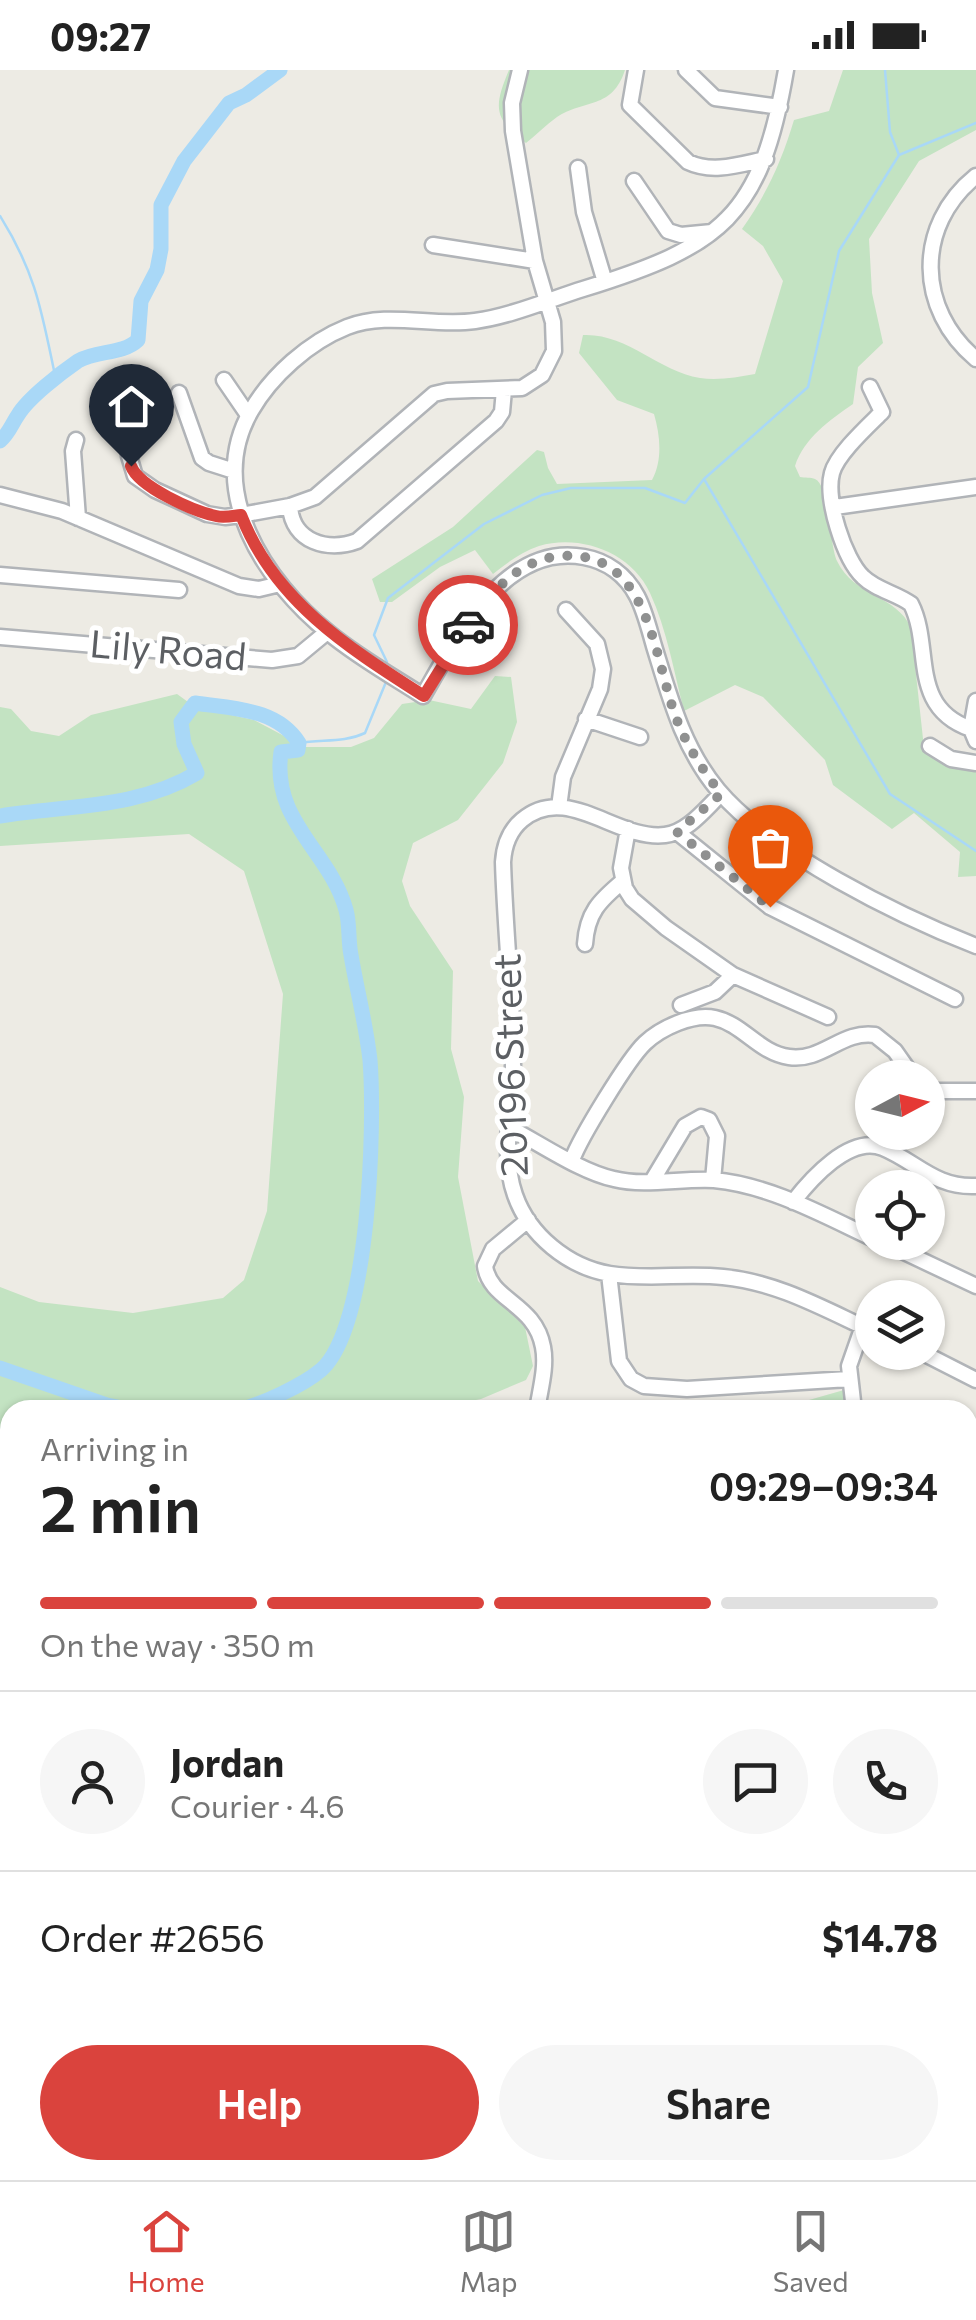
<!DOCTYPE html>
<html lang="en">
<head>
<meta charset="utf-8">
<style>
	body { margin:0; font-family:Commissioner,sans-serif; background:#f6f6f6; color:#222; height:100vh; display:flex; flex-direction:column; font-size:38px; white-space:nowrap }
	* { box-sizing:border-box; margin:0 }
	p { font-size:32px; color:#767676 }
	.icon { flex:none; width:55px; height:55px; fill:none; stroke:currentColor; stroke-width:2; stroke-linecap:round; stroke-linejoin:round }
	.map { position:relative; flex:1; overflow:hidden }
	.drawer { position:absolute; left:0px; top:1330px; width:978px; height:780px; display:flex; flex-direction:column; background:#fff; border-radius:30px 30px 0 0; box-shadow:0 2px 8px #0004 }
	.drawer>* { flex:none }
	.needle { width:65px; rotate:83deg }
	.controls { position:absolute; left:855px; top:990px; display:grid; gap:20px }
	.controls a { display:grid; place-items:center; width:90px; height:90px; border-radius:50%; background:#fff; box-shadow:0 2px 8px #0004; font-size:50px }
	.pin { position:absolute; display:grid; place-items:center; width:85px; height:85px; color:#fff; margin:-102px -42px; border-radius:50% 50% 50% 0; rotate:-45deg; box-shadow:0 0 10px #0007 }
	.pin .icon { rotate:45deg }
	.courier { position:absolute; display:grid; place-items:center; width:100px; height:100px; margin:-50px; border:8px solid #da433d; border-radius:50%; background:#fff; color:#222; box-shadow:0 2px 12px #0007 }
	.headline em { font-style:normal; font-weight:600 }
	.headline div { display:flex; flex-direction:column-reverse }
	.headline { display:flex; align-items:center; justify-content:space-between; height:170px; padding:0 40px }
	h1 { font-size:65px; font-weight:600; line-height:75px }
	.bar { display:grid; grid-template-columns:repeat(4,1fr); gap:15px 10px; align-content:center; height:120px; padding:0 40px }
	.bar i { height:12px; border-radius:8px; background:#e0e0e0 }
	.bar .selected { background:#da433d }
	.bar p { grid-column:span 4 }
	.line { display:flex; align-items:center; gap:25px; padding:0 40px; border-top:2px solid #e0e0e0 }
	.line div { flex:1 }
	.round { display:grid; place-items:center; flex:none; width:105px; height:105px; border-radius:52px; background:#f6f6f6 }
	.cta { display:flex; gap:20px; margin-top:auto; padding:20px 40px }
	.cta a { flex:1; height:115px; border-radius:60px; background:#da433d; color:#fff; font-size:40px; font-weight:600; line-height:115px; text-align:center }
	.cta a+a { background:#f6f6f6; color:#222 }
	.status { display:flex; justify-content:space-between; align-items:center; height:70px; padding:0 50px; background:#fff; direction:ltr }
	.status svg { height:28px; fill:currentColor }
	.dock { display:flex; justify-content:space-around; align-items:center; height:140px; border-top:2px solid #e0e0e0; background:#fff; font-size:28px; color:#767676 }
	.dock a { display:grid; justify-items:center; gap:5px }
	.dock .selected { color:#da433d }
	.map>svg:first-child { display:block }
	.green { fill:#c3e3c2 }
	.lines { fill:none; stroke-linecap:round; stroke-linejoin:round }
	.stream { stroke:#a9d8f7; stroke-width:2.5 }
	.river { stroke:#a9d8f7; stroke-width:15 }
	.minor-casing { stroke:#b1b4b8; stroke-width:19 }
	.minor { stroke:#fff; stroke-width:14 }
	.done { stroke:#8f9090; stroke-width:10; stroke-dasharray:0 18 }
	.route { stroke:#da433d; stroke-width:12 }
	.labels { text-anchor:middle; stroke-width:10; stroke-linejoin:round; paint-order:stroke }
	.street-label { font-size:38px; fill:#5c5f63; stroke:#fff }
</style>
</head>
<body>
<div class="status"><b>09:27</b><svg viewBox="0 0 49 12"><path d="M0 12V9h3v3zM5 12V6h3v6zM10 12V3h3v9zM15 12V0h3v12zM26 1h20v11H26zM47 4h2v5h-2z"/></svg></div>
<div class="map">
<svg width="976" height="2110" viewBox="0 0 976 2110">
	<rect width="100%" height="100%" fill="#edebe4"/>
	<path class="green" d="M509,0H625C612,40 584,29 557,47C546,55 536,65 526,73C494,49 493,38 509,0Z
		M843,0H976V60L919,91L869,169L872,223L883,273L858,297L853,334C830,350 804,368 795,396L800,407C805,408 811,407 815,409C830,416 829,473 837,491C854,527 897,525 911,558L924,678L948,697L976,701V806L958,807L960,782L914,743L892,759L833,715L825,690L763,627L735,615L684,641C674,602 667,560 650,523C631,482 580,464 539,476C521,482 507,493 493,504L475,480L440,497L392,532H380L372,509L453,457L537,380L544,382L548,398L557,414L652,410C663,390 660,365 654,344L617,330L579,283L583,265C627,263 658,301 700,308C718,311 737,307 755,304L783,211L763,176L742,159C767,124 782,90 794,50L829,41Z
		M495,606L511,607L517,652L503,693L458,750L413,773L402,811L410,836L453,901L451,979L464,1027L458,1107L478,1211L525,1257L533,1296L526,1310L481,1329L427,1340H10V1760L0,1756V1217L39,1232L133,1243L223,1228L244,1210L267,1141L283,924L244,801L189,764L0,776V637L11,639L31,661L59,666L91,645L177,624L195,637L254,650L305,677H351L374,668L402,634L429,630L471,639Z
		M844,1320L846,1340H801L809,1330Z
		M467,2100H717L703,2110H477Z
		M806,2100H924L947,2110H809Z"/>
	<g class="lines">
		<path class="stream" d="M885,0L890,62L899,85
			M0,146C37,205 42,244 56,310
			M704,409L890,724L976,781
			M387,592L374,565L388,528L484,454L542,425L571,418H645L685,433L704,409L808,317L839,181L899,85L976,53
			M299,673C322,669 344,673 365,663L386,612"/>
		<path class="river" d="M0,371C10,362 11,355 18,345C28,328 62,302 78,291C97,280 122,285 138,270L141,231L157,200L161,179V135L184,91L229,33L246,25L280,0
			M0,746C67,735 137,739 197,703L184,674L181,652L195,633C234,639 277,638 299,673L298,680L281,682C271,752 330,781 346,840C350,854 348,871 351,885C357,921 366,954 370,990C375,1054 370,1257 321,1300C302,1316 262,1334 239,1340
			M0,1298L107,1335L133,1340"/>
		<defs>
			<path id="minor" d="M636,0L630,35L688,92C713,104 741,94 766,89
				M686,0L715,28L780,37
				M786,0C761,147 722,176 583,219C548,230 511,246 475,251C432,257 388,241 347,257C309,272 271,306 251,341C205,421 265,512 329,563C358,587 392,606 423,626C456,569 504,472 584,487C607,491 626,505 637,526C645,541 649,559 654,576C670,628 683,678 718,720C771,783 899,846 976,876
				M578,98L584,142L605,212
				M976,106C914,156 917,240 976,289
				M634,111L668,161L681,165L712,162
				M433,175L535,191
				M224,310L248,345
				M870,317L882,342C868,356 837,384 832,403C825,429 844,489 863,507C876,520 896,523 911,534C933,577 908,637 971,659
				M179,323L202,388L209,393L234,401
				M125,350L129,386L135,406L155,420L207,444L225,447L241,445L290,436L315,427L434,324L447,321L522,318L542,305L554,281L553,252L535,191L513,61L512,33L520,0
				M76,370L73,381L78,448
				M0,425L62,441L239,516L259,519L280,514
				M290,436C292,472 328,482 357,471L496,351L502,342L504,320
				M835,437L976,417
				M0,505L179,520
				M0,567L272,590L298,586L327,562
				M976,631L971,659L976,671
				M586,649L640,667
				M930,676L951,689L976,693
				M721,724C705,739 688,762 665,765C617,771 567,712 522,750C509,761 504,776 503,792C505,860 513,929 513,997C512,1038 501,1086 515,1125C529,1165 568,1197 610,1204C647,1210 686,1203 723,1207C777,1212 824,1239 872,1261
				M559,737L563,707L600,619L603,599L597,574L566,540
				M628,759L621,798L625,818L632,829L666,858L733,905L828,947
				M677,762L770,837L955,929
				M585,874C587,843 599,831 623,811
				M681,935L715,922L733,905
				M928,1021H976
				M510,1058C541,1074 581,1102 614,1109C646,1117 681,1108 714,1110C769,1115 823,1145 872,1168
				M572,1090C580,1068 628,989 645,973C661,958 693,943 715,948C743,954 759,983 789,987C822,992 842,960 875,965L895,981L914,1008
				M652,1111L685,1056L701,1047L709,1050L717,1066L713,1110
				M793,1132C810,1110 850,1064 883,1078C917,1092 935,1118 976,1116
				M528,1150L493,1179L485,1196C490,1231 535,1233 543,1277C547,1297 540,1320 537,1340
				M883,1172L976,1216
				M609,1204L619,1291L631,1309L644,1316L687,1319L849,1309
				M921,1282L976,1310
				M854,1340L849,1296L863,1256
				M968,1603L976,1585
				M968,1821L976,1819
				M968,1982L976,1979"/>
		</defs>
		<use href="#minor" class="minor-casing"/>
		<use href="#minor" class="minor"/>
	</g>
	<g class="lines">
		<path class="done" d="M468,555C491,522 520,488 563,486C648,480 654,586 675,645C686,675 702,699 721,724L677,762L770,837"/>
		<path class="route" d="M131,396C139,417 193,441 216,446C224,448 232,446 241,445C275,532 349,578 424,626L468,555"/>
	</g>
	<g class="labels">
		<g class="street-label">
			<text transform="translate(168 581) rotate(5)" y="13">Lily Road</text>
			<text transform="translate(511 995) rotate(-92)" y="13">20196 Street</text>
		</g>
	</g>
</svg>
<div class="controls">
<a><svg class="needle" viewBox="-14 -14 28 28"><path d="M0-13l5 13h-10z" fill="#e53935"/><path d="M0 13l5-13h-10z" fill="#767676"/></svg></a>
<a><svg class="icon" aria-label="locate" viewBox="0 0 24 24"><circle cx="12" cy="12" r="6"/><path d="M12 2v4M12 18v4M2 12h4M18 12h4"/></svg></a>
<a><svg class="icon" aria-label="layers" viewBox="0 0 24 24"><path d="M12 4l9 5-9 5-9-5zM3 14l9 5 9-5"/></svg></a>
</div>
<div class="pin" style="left:770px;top:837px;background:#ea580c"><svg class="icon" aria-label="bag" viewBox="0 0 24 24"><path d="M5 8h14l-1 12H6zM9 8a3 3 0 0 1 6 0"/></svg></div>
<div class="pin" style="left:131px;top:396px;background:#1f2937"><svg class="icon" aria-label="home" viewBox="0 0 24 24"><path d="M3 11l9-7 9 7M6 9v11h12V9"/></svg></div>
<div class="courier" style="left:468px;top:555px"><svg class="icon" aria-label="car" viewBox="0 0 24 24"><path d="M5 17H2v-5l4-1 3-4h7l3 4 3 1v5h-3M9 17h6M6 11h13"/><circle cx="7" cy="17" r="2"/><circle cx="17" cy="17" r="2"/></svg></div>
<section class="drawer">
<div class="headline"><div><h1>2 min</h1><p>Arriving in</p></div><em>09:29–09:34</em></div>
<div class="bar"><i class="selected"></i><i class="selected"></i><i class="selected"></i><i></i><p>On the way · 350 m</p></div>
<div class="line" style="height:180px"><a class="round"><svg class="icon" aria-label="person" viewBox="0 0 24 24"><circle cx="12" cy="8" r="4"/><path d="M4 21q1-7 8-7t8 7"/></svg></a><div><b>Jordan</b><p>Courier · 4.6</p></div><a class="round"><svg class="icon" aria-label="chat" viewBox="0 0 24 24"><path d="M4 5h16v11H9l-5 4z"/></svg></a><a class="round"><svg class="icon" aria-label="phone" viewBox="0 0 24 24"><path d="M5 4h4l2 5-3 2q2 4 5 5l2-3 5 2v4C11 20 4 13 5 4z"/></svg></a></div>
<div class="line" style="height:130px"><div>Order #2656</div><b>$14.78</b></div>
<div class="cta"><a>Help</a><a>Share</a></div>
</section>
</div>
<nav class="dock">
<a class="selected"><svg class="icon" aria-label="home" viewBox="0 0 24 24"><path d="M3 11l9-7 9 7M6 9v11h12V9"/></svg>Home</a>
<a><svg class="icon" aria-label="map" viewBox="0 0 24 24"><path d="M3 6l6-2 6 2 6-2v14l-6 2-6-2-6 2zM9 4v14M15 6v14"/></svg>Map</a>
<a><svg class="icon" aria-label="saved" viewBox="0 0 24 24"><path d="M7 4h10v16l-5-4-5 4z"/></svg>Saved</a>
</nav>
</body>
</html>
